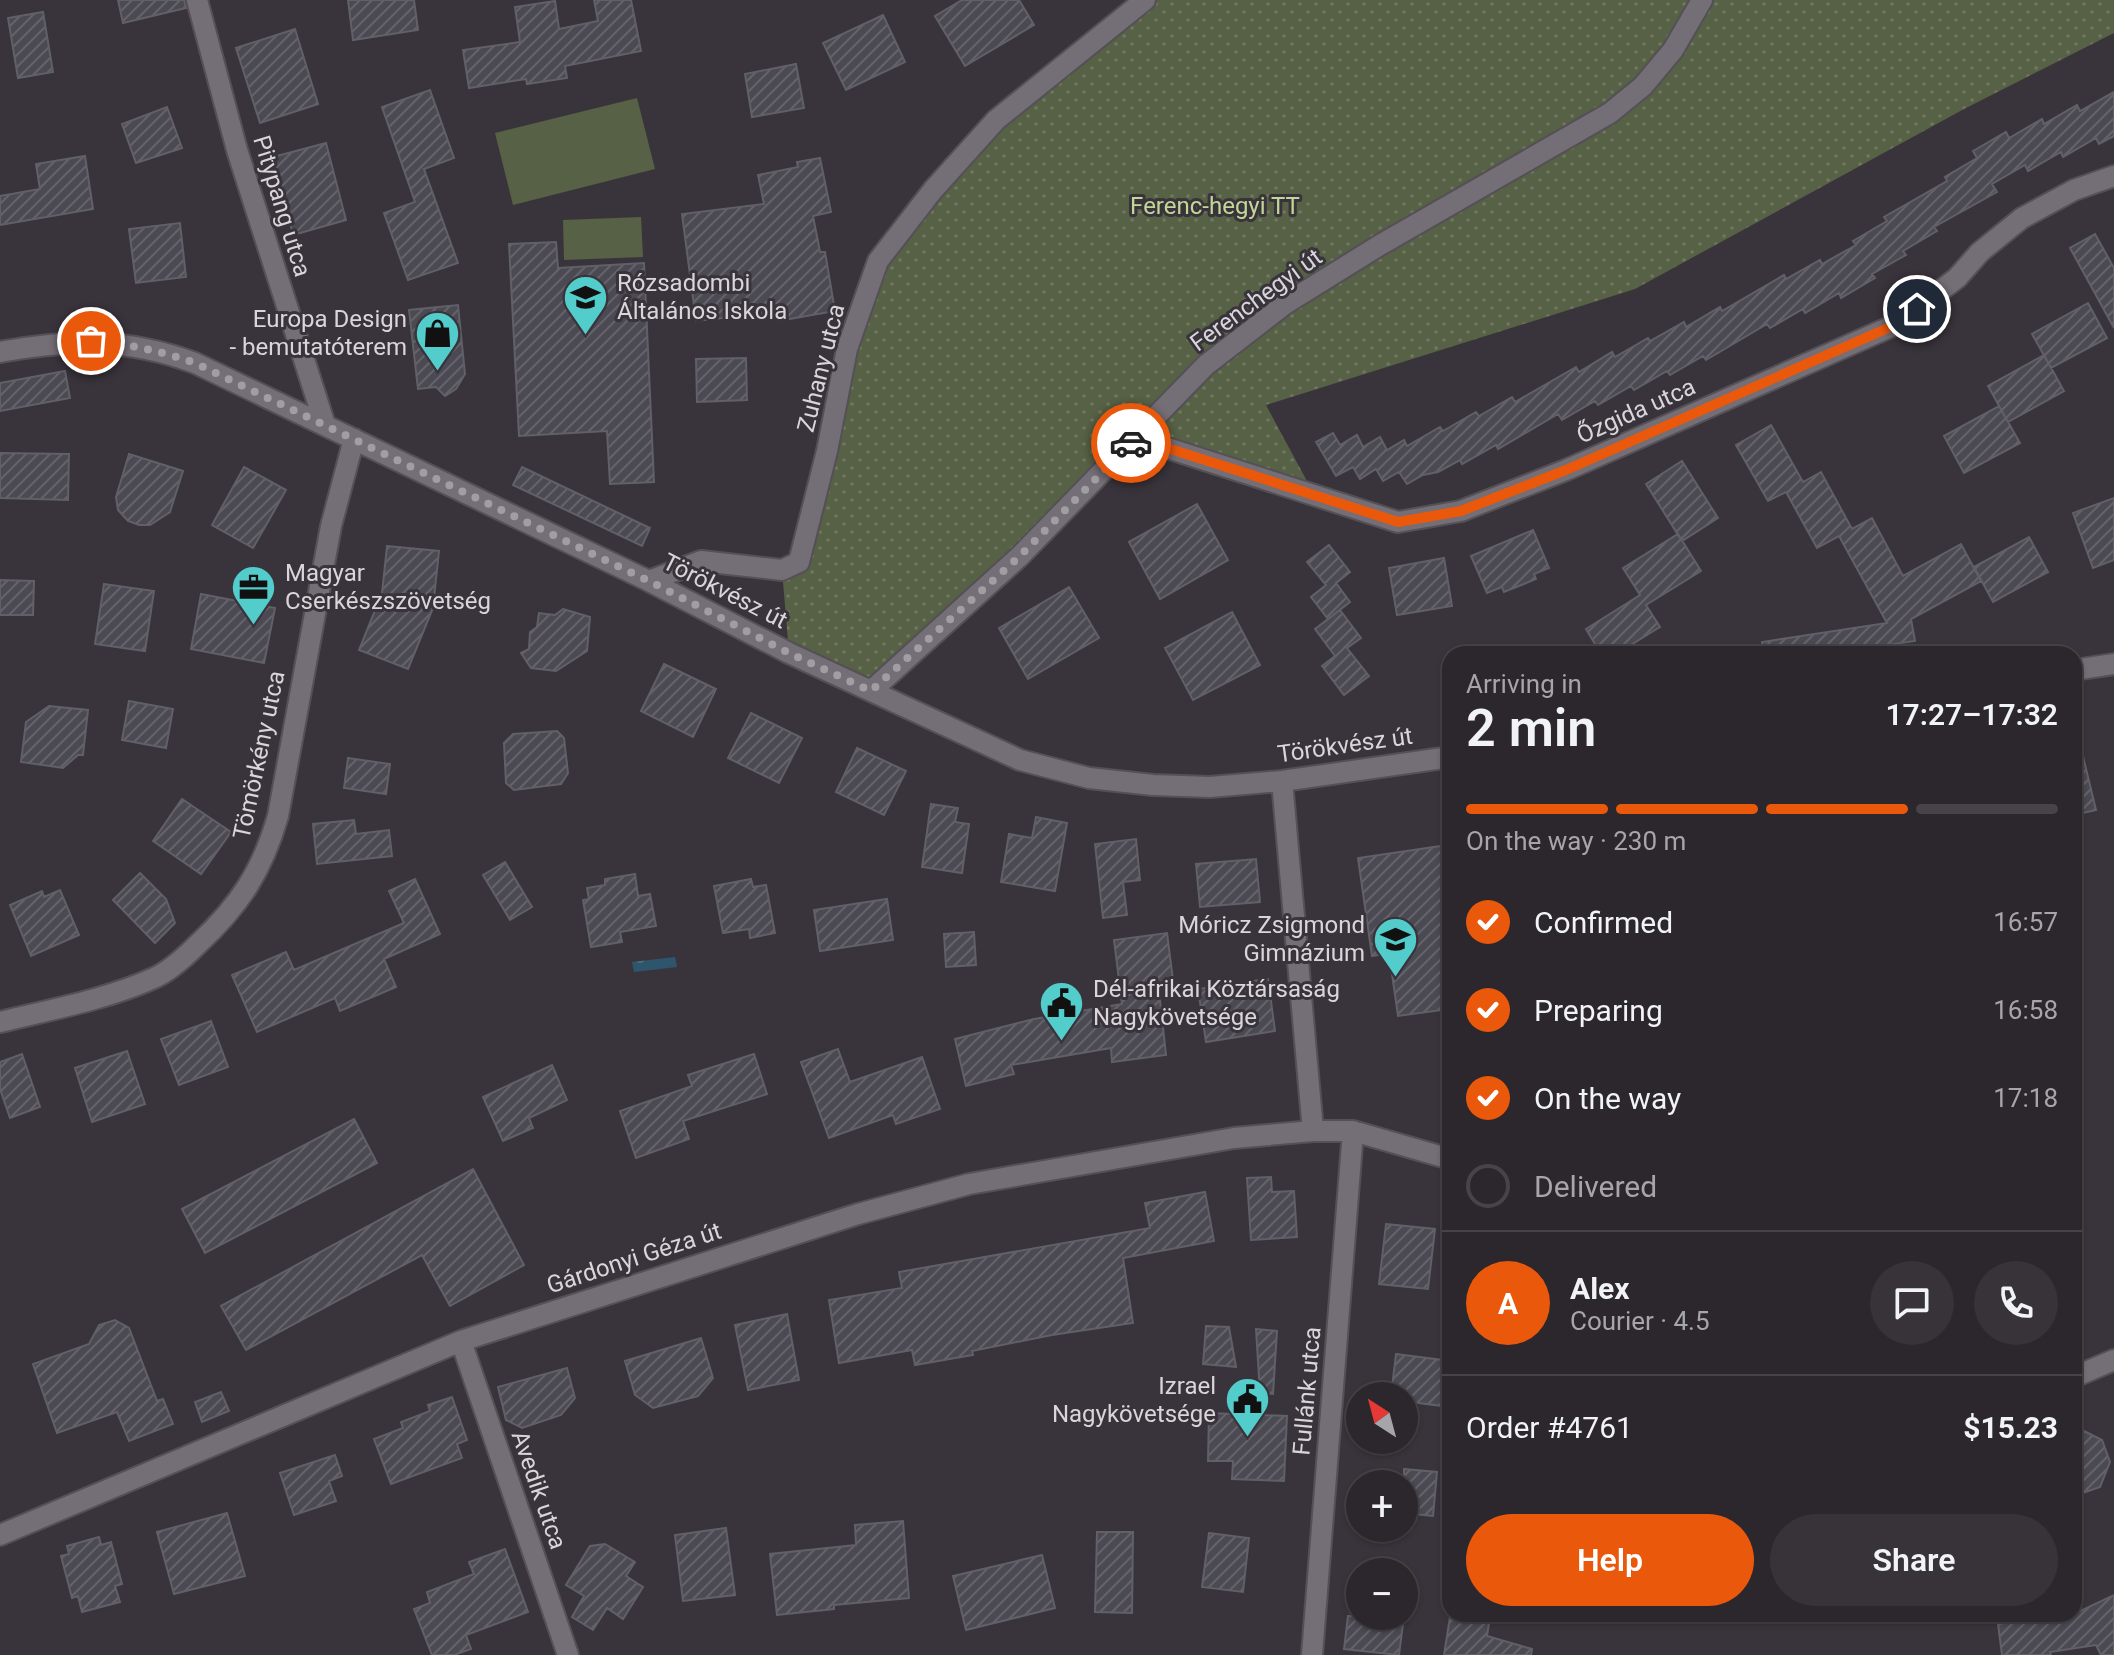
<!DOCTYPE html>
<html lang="en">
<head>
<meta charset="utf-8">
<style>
	body { margin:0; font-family:Roboto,sans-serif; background:#373338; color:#f1f3f6; height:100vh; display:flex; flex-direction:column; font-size:30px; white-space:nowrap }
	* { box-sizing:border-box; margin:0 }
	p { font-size:26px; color:#a6a5a9 }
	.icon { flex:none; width:44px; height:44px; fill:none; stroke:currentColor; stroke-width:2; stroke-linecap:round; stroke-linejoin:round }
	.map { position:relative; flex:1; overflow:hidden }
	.drawer { position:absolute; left:1442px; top:646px; width:640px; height:976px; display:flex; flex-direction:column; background:#2b272c; border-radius:24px; box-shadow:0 2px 6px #0004,0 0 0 2px #474448 }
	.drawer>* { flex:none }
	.needle { width:52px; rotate:324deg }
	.fabs { position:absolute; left:1346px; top:1382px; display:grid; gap:16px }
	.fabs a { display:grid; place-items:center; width:72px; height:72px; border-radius:50%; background:#2b272c; box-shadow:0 2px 6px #0004,0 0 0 2px #474448; font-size:40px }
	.pin { position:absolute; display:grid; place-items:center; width:68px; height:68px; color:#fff; margin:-34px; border:4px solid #fff; border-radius:50%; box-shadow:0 2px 8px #0007 }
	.courier { position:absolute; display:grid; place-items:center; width:80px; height:80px; margin:-40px; border:6px solid #ea580c; border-radius:50%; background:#fff; color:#222; box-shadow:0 2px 10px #0007 }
	.headline em { font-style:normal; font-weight:600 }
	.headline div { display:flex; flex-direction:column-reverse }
	.headline { display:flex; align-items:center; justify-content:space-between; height:136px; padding:0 24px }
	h1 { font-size:52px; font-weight:600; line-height:60px }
	.bar { display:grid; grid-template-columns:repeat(4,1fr); gap:12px 8px; align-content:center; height:96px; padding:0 24px }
	.bar i { height:10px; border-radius:6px; background:#474448 }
	.bar .current { background:#ea580c }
	.bar p { grid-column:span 4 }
	.line { display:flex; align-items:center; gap:20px; padding:0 24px; border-top:2px solid #474448 }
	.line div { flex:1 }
	.round { display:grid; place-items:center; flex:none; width:84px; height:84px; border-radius:42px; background:#373338 }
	ol { padding:0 24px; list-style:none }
	li { display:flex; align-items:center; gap:24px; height:88px }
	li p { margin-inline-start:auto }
	li .icon { padding:8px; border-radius:50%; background:#ea580c; color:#fff; stroke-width:4 }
	li:last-child { color:#a6a5a9 }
	li i { width:44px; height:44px; border:4px solid #474448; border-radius:50% }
	.button { display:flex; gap:16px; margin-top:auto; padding:16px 24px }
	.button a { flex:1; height:92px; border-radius:48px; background:#ea580c; color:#fff; font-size:32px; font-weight:600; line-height:92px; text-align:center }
	.button a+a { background:#373338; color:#f1f3f6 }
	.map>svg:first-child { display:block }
	.green { fill:#576145 }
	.park { fill:url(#park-dots) }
	.water { fill:url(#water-ripples) }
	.building { fill:url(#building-hatch); stroke:#615f68; stroke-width:2 }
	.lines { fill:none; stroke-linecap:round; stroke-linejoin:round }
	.minor-casing { stroke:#545056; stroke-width:24 }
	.minor { stroke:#746e76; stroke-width:20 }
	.done { stroke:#a19da3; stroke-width:8; stroke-dasharray:0 14.4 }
	.route { stroke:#ea580c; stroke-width:10 }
	.labels { text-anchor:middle; stroke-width:6; stroke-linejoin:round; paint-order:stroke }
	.street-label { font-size:24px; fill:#d9d6db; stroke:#39343b }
	.park-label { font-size:24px; fill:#c2d796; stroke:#39343b }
	.poi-label { font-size:24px; fill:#d9d6db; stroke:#39343b; text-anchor:start }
</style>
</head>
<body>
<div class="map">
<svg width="2114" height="1655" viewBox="0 0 2114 1655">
	<defs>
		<pattern id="park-dots" width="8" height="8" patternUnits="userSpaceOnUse" patternTransform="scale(2)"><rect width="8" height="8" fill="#576145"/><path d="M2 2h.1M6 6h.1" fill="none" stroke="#6f775f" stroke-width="1.8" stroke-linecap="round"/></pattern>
		<pattern id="water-ripples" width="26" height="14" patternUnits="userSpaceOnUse" patternTransform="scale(2)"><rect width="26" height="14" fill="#2d566c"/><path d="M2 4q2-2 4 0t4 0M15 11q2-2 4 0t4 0" fill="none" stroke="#4b6e80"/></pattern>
		<pattern id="building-hatch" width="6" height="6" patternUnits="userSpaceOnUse" patternTransform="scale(2)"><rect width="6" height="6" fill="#4b4a53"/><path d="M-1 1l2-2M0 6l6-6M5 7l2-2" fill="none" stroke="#64636b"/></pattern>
	</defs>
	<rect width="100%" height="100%" fill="#39343b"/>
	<path class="green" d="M637,98L655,169L513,205L495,133Z
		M641,217L643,257L564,260L563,220Z"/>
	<path class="park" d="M1145,0H2114V33L1964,109L1635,289L1266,405L1315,496L1136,438L871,691L789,653L782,570L799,562L878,261L933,190Z"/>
	<path class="water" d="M675,957L677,967L634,972L632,962Z"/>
	<path class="building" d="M118,0H184L186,8L123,23Z
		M348,0H414L418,30L353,40Z
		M594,0H631L641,51L565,66L567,78L527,84L526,79L469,88L463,50L520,42L515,7L555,1L559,29L598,21Z
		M962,0H1019L1034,25L965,66L935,16Z
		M43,12L53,72L18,78L8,18Z
		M883,15L905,62L846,90L823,43Z
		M295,29L318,104L260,123L236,48Z
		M796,64L804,108L752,117L745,74Z
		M430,90L454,158L424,169L458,263L408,280L384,213L415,202L382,107Z
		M2114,92V136L2099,144L2096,138L2063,157L2061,152L2028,171L2025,165L1992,184L1997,192L1934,227L1937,231L1903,251L1906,255L1872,274L1875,278L1841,298L1839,293L1805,313L1803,309L1770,328L1767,324L1706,360L1703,356L1670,375L1667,371L1634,390L1631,386L1598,405L1595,401L1562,420L1558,414L1498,449L1496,445L1462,464L1460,460L1438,472L1423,475L1407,484L1399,472L1383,481L1376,469L1360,479L1353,467L1336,476L1316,442L1333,433L1340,445L1357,435L1363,447L1380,437L1387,450L1404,440L1407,446L1440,427L1443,431L1476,412L1479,416L1512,397L1515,402L1576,367L1579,372L1612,352L1615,357L1648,338L1650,341L1684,322L1686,327L1720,307L1722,311L1784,275L1786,279L1820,260L1822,264L1856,245L1853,241L1887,221L1884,217L1947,181L1945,177L1977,158L1973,151L2006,132L2009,138L2042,119L2044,124L2077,105L2080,111Z
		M167,107L182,148L136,163L122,124Z
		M326,143L346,220L293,235L273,157Z
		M85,156L93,209L0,225V196L40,189L36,164Z
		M820,158L831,212L813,216L820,252H825L835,311L778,321L777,312L696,321L682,214L764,204L758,175L798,167L797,162Z
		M180,223L186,277L136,283L129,229Z
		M2095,234L2114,268V328L2070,248Z
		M556,242L558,268L644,263L654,482L610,484L607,431L519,436L509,244Z
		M2088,303L2107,338L2051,368L2032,334Z
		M458,305L465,374L456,389L445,396L436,387L418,389L409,310Z
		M2044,355L2064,391L2008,422L1988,386Z
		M746,358L747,400L697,402L696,359Z
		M65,371L70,398L0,411V383Z
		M1999,406L2020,443L1964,473L1944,436Z
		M1771,425L1803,482L1821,472L1852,529L1872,518L1903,576L1961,544L1981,581L1911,619L1915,641L1825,654H1763L1762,642L1887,623L1839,536L1817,548L1786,492L1768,501L1736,445Z
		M0,453L69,454L68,500L0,498Z
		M129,454L183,471L170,512L150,525H139L128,521L118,510L116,497Z
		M1682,461L1718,518L1682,541L1646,484Z
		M244,467L286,490L253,548L212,525Z
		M522,467L650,528L642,546L513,485Z
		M2114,498V560L2093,568L2073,513Z
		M1197,504L1228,560L1160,599L1129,542Z
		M1533,530L1549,568L1534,574L1536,579L1504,592L1502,587L1487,593L1471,556Z
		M1678,534L1701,571L1646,605L1660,627L1616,654H1601L1586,629L1640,595L1623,568Z
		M2029,537L2048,572L1993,602L1974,567Z
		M1329,545L1350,572L1336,583L1350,602L1328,619L1311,597L1326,585L1307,562Z
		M387,546L439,551L433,608L408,669L359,650L382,593Z
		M1444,558L1452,606L1397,615L1389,568Z
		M0,580L34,581L33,615H0Z
		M104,584L154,591L145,651L95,644Z
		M1069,587L1099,638L1028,679L999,628Z
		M201,594L275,608L264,663L191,649Z
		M563,609L590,617L587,651L556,671L531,668L521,653L529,649L530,632L537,627L539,613L555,615Z
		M1340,610L1361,638L1347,648L1369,676L1344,695L1322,666L1335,656L1315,629Z
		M1232,612L1260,665L1193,700L1165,648Z
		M664,664L716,689L693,737L641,711Z
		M129,701L173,709L166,748L122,740Z
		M49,706L88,710L83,755H78L63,768L21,762L26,722Z
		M751,713L802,738L779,783L728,758Z
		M557,731L564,738L568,773L561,784L514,790L506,783L504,743L513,734Z
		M857,748L906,771L884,815L836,792Z
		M2074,752H2082L2096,810L2074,815Z
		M348,758L390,764L386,794L344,788Z
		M182,799L231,832L201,874L153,841Z
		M931,804L958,808L955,822L969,824L962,873L922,867Z
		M1036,817L1067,823L1055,891L1001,882L1009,834L1032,838Z
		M354,820L356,834L389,830L392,856L317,864L313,824Z
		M1136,839L1140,880L1123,882L1127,915L1103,918L1095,844Z
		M1448,845L1450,1009L1398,1016L1389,953L1372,956L1358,858Z
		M1256,859L1260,902L1200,907L1196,864Z
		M505,862L532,907L510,920L483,875Z
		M140,873L166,899L175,923L155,943L113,900Z
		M635,874L638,896L650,894L656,926L620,932L622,942L591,947L583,900L589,899L587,888L605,885V879Z
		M415,879L440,934L384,959L396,987L340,1011L335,998L257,1032L232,975L286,952L294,970L404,923L389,891Z
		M751,879L753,887L766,885L775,933L750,938L749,929L723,933L714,886Z
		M60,890L79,935L31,956L10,905L42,891L44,897Z
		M887,899L893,940L820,951L814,910Z
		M974,932L976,965L946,967L944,934Z
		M1167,933L1173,980L1158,982L1166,1055L1112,1062L1111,1048L1011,1065L1014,1074L966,1086L955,1039L1034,1019L1122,1004L1114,940Z
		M1268,979L1275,1031L1206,1042L1198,989Z
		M211,1021L228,1067L179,1085L161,1039Z
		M838,1049L850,1082L922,1057L940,1109L896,1124L893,1115L829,1138L801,1062Z
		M127,1051L145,1104L92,1122L75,1068Z
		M22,1054L40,1107L10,1118L0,1089V1062Z
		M754,1054L767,1094L683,1121L689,1139L636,1158L620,1111L692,1086L688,1075Z
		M552,1065L567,1100L529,1118L533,1128L503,1141L483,1097Z
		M354,1119L377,1163L205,1253L182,1209Z
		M473,1169L524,1265L450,1306L422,1255L246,1350L221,1306Z
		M1271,1177L1272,1192L1294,1191L1297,1237L1251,1240L1247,1178Z
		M1205,1192L1214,1241L1123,1258L1133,1323L1052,1335L972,1351L973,1355L915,1365L912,1350L839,1363L829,1300L902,1288L899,1272L1150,1228L1145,1203Z
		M1386,1224L1435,1229L1428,1289L1379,1284Z
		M787,1314L799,1380L748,1390L735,1325Z
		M115,1320L129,1328L157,1401L163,1399L173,1424L129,1441L117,1412L57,1433L33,1364L89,1344L99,1325Z
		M1206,1326L1229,1327L1236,1367L1203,1364Z
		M1256,1329L1277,1331L1273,1394L1260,1393Z
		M701,1338L713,1378L698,1396L653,1408L635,1395L625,1361Z
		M1396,1354L1450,1361V1407L1404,1401V1396H1391Z
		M567,1368L575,1398L561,1415L522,1428L506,1420L498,1387Z
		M221,1392L229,1411L202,1422L195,1402Z
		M452,1397L467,1440L457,1444L462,1458L391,1484L374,1439L403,1428L401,1422L430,1411L428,1405Z
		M1209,1413L1287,1416L1284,1481L1232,1479L1233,1461H1208Z
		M2074,1426L2102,1440L2110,1462L2100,1487L2074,1496Z
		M335,1455L342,1476L329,1481L336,1501L294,1515L280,1473Z
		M1404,1469L1437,1472L1433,1516L1404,1513Z
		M227,1513L245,1576L174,1594L157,1532Z
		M903,1521L909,1598L834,1605V1609L777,1615L770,1554L856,1545L855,1525Z
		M726,1528L735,1595L683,1601L675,1535Z
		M1097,1532H1133L1132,1613L1095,1612Z
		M1209,1533L1249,1538L1243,1592L1202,1587Z
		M99,1537L101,1545L111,1542L122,1584L115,1586L120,1602L82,1612L78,1596L72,1598L61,1556L69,1554L67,1546Z
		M605,1544L635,1562L626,1576L643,1587L623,1619L607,1608L593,1630L572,1617L584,1596L566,1585L590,1546Z
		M505,1549L528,1612L466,1635L471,1649L454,1655H432L414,1609L430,1603L427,1592L474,1574L469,1562Z
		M1042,1555L1055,1608L966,1630L953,1576Z
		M2114,1595V1655H2101L2096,1645L2050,1652L2051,1655H2002L1998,1624L2074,1614Z
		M1348,1616H1404L1399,1655L1344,1649Z
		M1450,1617L1489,1623L1487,1636L1532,1649L1531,1655H1444Z"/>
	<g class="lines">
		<defs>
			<path id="minor" d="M197,0L237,150L325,425
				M0,352C71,339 127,338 195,363L649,581L789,653L1020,760L1089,778L1153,785L1210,787L1282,781L1450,757
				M1136,438L1398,522L1461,511L1566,470L1897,324L1957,278L1980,252L2022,218L2074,190L2114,176
				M649,581L701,561L782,570L799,562L827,451L847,349L878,261L933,190L996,120L1145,0
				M2074,670L2114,664
				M871,691L1020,556L1206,365L1285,304L1380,245L1610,113L1643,86L1673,50L1702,0
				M1282,781L1313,1131
				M0,1022C49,1010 108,999 154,978C170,971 186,956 198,944C240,905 262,871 278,816L331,526L354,439
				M461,1341L568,1655
				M2074,1377L2114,1360
				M0,1535L461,1341L858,1214L969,1184L1234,1138L1313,1131H1353L1450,1159
				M1312,1655L1353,1131"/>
		</defs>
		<use href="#minor" class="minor-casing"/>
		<use href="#minor" class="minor"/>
	</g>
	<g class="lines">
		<path class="done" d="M91,341C128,344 161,351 195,363L649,581L789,653L871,691L1020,556L1131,443"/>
		<path class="route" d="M1131,443L1136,438L1398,522L1461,511L1566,470L1897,324L1917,309"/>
	</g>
	<defs>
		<symbol id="school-pin" viewBox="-11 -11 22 30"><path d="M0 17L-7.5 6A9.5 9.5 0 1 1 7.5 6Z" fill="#53cdcb" stroke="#39343b"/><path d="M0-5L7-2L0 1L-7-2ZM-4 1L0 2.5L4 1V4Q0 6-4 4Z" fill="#111"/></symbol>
		<symbol id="shop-pin" viewBox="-11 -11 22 30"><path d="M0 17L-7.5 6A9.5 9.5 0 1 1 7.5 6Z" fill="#53cdcb" stroke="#39343b"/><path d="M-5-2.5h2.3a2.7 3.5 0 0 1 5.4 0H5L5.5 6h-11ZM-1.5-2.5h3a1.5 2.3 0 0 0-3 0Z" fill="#111"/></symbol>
		<symbol id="office-pin" viewBox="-11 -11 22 30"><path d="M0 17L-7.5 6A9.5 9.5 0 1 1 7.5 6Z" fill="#53cdcb" stroke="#39343b"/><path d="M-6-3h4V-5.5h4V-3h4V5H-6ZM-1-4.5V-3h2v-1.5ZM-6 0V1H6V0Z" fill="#111"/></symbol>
		<symbol id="civic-pin" viewBox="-11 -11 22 30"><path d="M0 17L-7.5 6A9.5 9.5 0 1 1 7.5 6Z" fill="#53cdcb" stroke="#39343b"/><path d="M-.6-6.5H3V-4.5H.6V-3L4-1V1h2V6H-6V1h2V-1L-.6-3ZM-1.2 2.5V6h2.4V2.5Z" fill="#111"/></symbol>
	</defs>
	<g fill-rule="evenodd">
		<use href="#school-pin" x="560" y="272" width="51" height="69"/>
		<use href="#shop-pin" x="412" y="308" width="51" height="69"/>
		<use href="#office-pin" x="228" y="562" width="51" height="69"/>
		<use href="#school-pin" x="1370" y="914" width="51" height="69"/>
		<use href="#civic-pin" x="1036" y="978" width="51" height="69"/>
		<use href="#civic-pin" x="1222" y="1374" width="51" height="69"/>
	</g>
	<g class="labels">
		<g class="street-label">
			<text transform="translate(282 206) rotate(73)" y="8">Pitypang utca</text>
			<text transform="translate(1256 300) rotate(-36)" y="8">Ferenchegyi út</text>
			<text transform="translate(821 368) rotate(-76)" y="8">Zuhany utca</text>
			<text transform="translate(1636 411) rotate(-24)" y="8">Őzgida utca</text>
			<text transform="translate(725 591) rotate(27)" y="8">Törökvész út</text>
			<text transform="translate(1345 745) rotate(-8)" y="8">Törökvész út</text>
			<text transform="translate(259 755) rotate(-78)" y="8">Tömörkény utca</text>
			<text transform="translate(634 1258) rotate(-18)" y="8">Gárdonyi Géza út</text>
			<text transform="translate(1307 1391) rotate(-85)" y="8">Fullánk utca</text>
			<text transform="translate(539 1490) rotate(71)" y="8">Avedik utca</text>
		</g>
		<g class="park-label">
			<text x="1215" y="214">Ferenc-hegyi TT</text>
		</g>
		<g class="poi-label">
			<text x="617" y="291">Rózsadombi<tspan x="617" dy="28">Általános Iskola</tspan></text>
			<text x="407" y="327" text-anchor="end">Europa Design<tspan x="407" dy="28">- bemutatóterem</tspan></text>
			<text x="285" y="581">Magyar<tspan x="285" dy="28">Cserkészszövetség</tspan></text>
			<text x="1365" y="933" text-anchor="end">Móricz Zsigmond<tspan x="1365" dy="28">Gimnázium</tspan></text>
			<text x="1093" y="997">Dél-afrikai Köztársaság<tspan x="1093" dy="28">Nagykövetsége</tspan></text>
			<text x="1216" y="1394" text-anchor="end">Izrael<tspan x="1216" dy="28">Nagykövetsége</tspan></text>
		</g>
	</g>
</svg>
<div class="fabs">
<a><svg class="needle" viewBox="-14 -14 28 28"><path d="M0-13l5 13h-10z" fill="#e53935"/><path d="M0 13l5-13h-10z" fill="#a6a5a9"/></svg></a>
<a>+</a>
<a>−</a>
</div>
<div class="pin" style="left:91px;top:341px;background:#ea580c"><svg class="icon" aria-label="bag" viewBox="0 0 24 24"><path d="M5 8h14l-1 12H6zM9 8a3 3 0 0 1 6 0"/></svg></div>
<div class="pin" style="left:1917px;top:309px;background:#1f2937"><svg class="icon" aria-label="home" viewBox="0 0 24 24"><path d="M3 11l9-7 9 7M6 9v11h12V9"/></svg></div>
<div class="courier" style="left:1131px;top:443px"><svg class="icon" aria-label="car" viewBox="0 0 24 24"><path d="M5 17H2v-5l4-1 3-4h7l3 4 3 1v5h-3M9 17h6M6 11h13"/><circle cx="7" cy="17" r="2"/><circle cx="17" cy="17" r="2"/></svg></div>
<section class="drawer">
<div class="headline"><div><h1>2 min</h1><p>Arriving in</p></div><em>17:27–17:32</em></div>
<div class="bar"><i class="current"></i><i class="current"></i><i class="current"></i><i></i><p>On the way · 230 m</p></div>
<ol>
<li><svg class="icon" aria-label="check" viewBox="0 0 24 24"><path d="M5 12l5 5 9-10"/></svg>Confirmed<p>16:57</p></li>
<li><svg class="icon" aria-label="check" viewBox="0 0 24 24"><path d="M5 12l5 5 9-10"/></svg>Preparing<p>16:58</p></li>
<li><svg class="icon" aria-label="check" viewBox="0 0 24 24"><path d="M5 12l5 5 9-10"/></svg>On the way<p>17:18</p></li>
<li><i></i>Delivered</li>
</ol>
<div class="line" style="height:144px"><b class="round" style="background:#ea580c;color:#fff">A</b><div><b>Alex</b><p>Courier · 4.5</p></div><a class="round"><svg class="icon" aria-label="chat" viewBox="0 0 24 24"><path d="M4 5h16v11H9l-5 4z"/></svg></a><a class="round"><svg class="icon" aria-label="phone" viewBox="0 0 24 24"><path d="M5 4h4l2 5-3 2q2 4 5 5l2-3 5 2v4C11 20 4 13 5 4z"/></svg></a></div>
<div class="line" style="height:104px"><div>Order #4761</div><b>$15.23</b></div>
<div class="button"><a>Help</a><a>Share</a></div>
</section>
</div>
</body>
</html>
